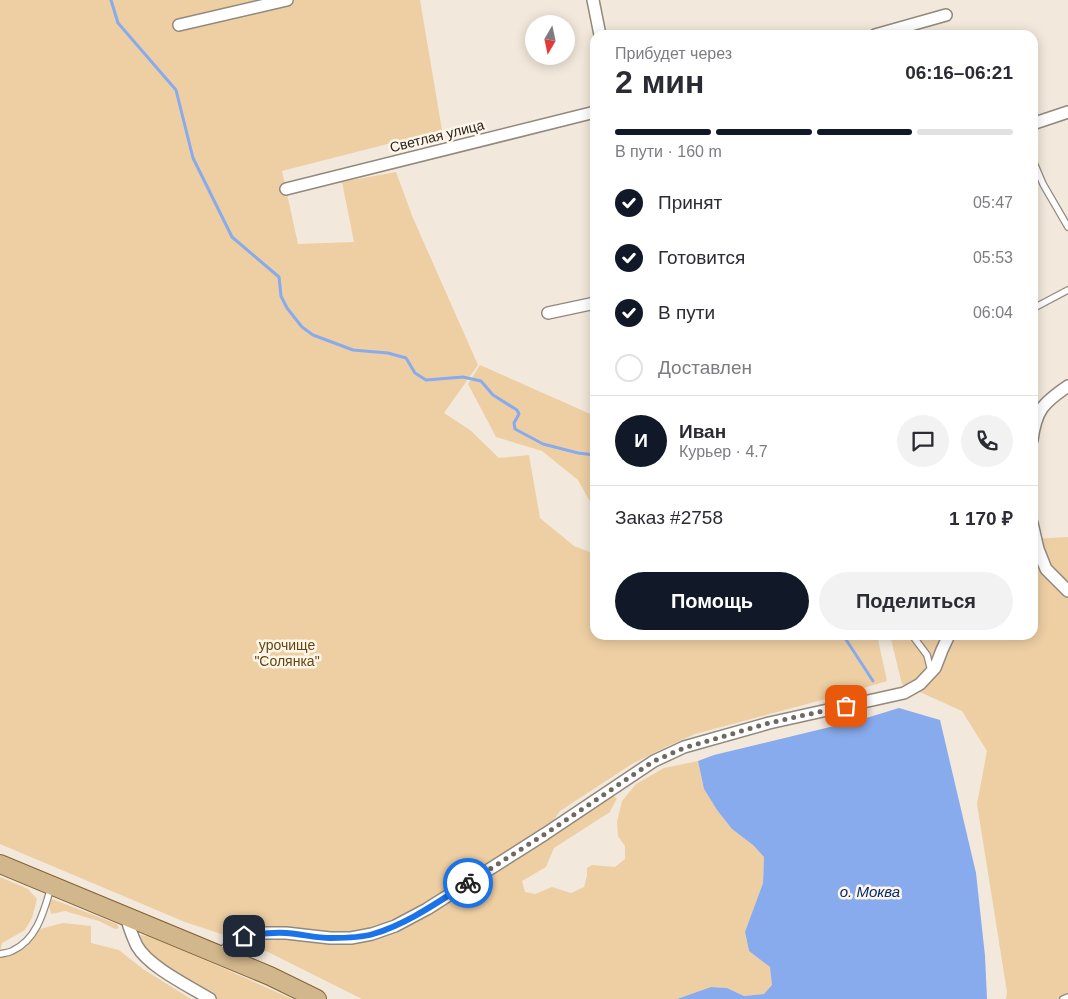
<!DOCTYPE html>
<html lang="ru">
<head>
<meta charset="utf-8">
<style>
	body { margin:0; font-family:Arial,sans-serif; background:#f2f2f3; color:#2b2b33; height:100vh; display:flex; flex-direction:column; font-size:19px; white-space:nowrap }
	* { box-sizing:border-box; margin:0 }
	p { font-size:16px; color:#7c7c81 }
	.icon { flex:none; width:28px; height:28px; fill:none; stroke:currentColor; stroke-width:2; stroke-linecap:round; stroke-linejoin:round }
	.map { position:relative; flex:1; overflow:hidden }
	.details { position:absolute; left:590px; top:30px; width:448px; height:610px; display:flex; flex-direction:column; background:#fff; border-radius:15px; box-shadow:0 2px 12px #0003 }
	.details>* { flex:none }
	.needle { width:32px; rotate:189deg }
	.tools { position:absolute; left:525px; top:15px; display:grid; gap:10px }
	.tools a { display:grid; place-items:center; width:50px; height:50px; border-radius:50%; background:#fff; box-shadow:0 2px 12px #0003; font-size:25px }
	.pin { position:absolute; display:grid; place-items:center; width:42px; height:42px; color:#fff; margin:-21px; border-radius:10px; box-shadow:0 2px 8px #0006 }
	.courier { position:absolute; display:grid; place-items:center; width:50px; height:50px; margin:-25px; border:4px solid #1a73e8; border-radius:50%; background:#fff; color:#222; box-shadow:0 1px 6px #0007 }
	.head em { font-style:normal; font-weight:700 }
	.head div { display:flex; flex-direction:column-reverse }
	.head { display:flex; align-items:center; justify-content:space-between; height:85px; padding:0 25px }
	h1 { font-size:32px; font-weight:700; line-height:38px }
	.bar { display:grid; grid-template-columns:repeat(4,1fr); gap:8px 5px; align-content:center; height:60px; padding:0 25px }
	.bar i { height:6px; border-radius:4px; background:#e1e1e2 }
	.bar .on { background:#111827 }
	.bar p { grid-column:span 4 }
	.line { display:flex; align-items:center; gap:12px; padding:0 25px; border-top:1px solid #e1e1e2 }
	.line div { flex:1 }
	.round { display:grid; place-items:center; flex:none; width:52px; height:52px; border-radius:26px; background:#f2f2f3 }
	ol { padding:0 25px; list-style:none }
	li { display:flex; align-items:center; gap:15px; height:55px }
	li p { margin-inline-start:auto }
	li .icon { padding:5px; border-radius:50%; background:#111827; color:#fff; stroke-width:4 }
	li:last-child { color:#7c7c81 }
	li i { width:28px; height:28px; border:2px solid #e1e1e2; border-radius:50% }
	.primary-button { display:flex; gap:10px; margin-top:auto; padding:10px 25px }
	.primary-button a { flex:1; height:58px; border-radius:30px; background:#111827; color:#fff; font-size:20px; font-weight:700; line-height:58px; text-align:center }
	.primary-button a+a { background:#f2f2f3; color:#2b2b33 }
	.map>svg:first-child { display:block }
	.green { fill:#eecfa4 }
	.water { fill:#87abec }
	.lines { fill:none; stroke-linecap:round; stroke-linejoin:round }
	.stream { stroke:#87abec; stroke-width:3 }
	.lane-casing { stroke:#91897d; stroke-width:8 }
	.street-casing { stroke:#91897d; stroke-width:14 }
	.primary-casing { stroke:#836434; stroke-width:20 }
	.lane { stroke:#fff; stroke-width:5.5 }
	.street { stroke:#fff; stroke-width:11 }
	.primary { stroke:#d2b68c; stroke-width:18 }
	.done { stroke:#6e6961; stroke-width:5; stroke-dasharray:0 9 }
	.route { stroke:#1a73e8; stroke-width:6 }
	.labels { text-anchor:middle; stroke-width:5; stroke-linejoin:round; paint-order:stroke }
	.street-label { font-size:14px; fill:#27241f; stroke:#fff6e9 }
	.park-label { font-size:14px; fill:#64450f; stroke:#fff6e9 }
	.water-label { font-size:15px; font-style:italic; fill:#052b74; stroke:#fff6e9 }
</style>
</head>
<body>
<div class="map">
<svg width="1068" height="999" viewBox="0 0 1068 999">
	<rect width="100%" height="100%" fill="#f2e8db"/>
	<path class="green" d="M0,0H420L442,130L282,171L298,244L354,242L342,182L396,172L413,218L478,365L444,413L470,430L499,458L529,455L540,518L574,546L595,554V635H877L887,681L837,696L695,734L668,746L632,764L560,811L537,844L613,796L617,798L610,812L554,848L546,867L522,881L525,892L535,894L552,887L571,893L584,887L587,876V868L592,865L615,867L625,859V846L618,836L617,822L622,801L636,784L664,768L698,761L704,789L717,810L732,829L753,845L764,857L763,883L745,933L749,951L770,967L773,985L764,994L744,996L727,988L711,987L677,999H362L254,945L185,922L0,844Z
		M480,365L595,416V505H592L578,480L542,451L496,437L468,384Z
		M1068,537V999H1006L1007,992L977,804L987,751L962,711L902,684L890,635H1032L1033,539Z
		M0,877L28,889L37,899L32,918L25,930L2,943L0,951Z
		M52,899L117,924L119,928L115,929L99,921L65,911L51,914L49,906Z
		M63,923L91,926V943L119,950L143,969L191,999H0V957L7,956L27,946L40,929Z
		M139,935L148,936L205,960L292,999H217L152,958L140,940Z"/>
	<path class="water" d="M899,708L940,720L976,873L985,956L987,999H677L711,987L727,988L744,996L764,994L772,985L770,967L749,951L745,932L763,883L764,857L753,845L732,829L717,810L704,789L698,761L714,755L863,719Z"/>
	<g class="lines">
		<path class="stream" d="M111,0L118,23L176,90L193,158L232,237L279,277L281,296L287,308L302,327L313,335L353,350L388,353L406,358L415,373L426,380L463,377L481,381L493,395L517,410L519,414L514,423L515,429L543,444L578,453L595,455
			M843,635L873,681"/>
		<defs>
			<path id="lane" d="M1032,158L1043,184L1068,227
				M1032,309L1068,290
				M912,635L927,655L931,671
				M0,954C4,953 8,953 12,951C37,940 44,911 51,887
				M1063,999L1068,997"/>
			<path id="street" d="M593,0L600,35
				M179,25L287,0
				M875,35L946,15
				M1032,124L1068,112
				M286,189L595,112
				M548,313L595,303
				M1032,440C1036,410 1043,403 1068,386
				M1032,523L1038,549L1046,569L1068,591
				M126,916C129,927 132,936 137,946C149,967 189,986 210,999
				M221,955L231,945L244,936L261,933H286L330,938H351L372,934L395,926L427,909L545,834L654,761L684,747L769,723L904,693L920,684L935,668L942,650L949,635"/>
			<path id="primary" d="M0,864L270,976L317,999"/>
		</defs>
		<use href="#lane" class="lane-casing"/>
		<use href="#street" class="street-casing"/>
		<use href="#primary" class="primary-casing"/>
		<use href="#lane" class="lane"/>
		<use href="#street" class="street"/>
		<use href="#primary" class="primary"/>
	</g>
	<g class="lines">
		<path class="done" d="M468,883L545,834L654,761L684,748L769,723L846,706"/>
		<path class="route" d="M244,936C258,934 271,932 286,933C301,934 316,938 331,938C345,938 360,938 373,934C407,924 438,902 468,883"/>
	</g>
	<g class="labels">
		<g class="street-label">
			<text transform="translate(437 136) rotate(-14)" y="5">Светлая улица</text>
		</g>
		<g class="park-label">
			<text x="287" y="650">урочище<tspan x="287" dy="16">"Солянка"</tspan></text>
		</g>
		<g class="water-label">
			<text x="870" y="897">о. Моква</text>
		</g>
	</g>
</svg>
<div class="tools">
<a><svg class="needle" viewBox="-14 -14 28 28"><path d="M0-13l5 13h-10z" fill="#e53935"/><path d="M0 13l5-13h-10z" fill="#7c7c81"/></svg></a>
</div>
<div class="pin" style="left:846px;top:706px;background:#ea580c"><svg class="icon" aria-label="bag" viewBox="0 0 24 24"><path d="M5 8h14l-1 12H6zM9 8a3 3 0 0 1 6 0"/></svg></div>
<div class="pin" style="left:244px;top:936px;background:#1f2937"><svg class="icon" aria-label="home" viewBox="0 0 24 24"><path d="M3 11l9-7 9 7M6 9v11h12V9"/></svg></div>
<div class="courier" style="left:468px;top:883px"><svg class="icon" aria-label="bike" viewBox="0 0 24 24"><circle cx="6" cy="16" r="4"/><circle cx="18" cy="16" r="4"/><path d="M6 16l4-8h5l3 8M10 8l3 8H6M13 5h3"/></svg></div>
<section class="details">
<div class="head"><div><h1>2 мин</h1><p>Прибудет через</p></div><em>06:16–06:21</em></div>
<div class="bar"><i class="on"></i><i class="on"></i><i class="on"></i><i></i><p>В пути · 160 m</p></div>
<ol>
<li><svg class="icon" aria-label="check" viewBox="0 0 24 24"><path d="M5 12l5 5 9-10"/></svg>Принят<p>05:47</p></li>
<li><svg class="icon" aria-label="check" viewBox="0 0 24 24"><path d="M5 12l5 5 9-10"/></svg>Готовится<p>05:53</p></li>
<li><svg class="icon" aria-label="check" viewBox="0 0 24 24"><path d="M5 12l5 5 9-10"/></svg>В пути<p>06:04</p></li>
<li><i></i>Доставлен</li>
</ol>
<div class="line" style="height:90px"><b class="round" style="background:#111827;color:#fff">И</b><div><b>Иван</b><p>Курьер · 4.7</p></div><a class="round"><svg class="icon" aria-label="chat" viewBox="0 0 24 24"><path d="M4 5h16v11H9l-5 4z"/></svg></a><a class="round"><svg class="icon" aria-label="phone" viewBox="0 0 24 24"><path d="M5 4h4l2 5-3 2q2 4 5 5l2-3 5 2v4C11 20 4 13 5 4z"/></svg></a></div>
<div class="line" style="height:65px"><div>Заказ #2758</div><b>1 170 ₽</b></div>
<div class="primary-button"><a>Помощь</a><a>Поделиться</a></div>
</section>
</div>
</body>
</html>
